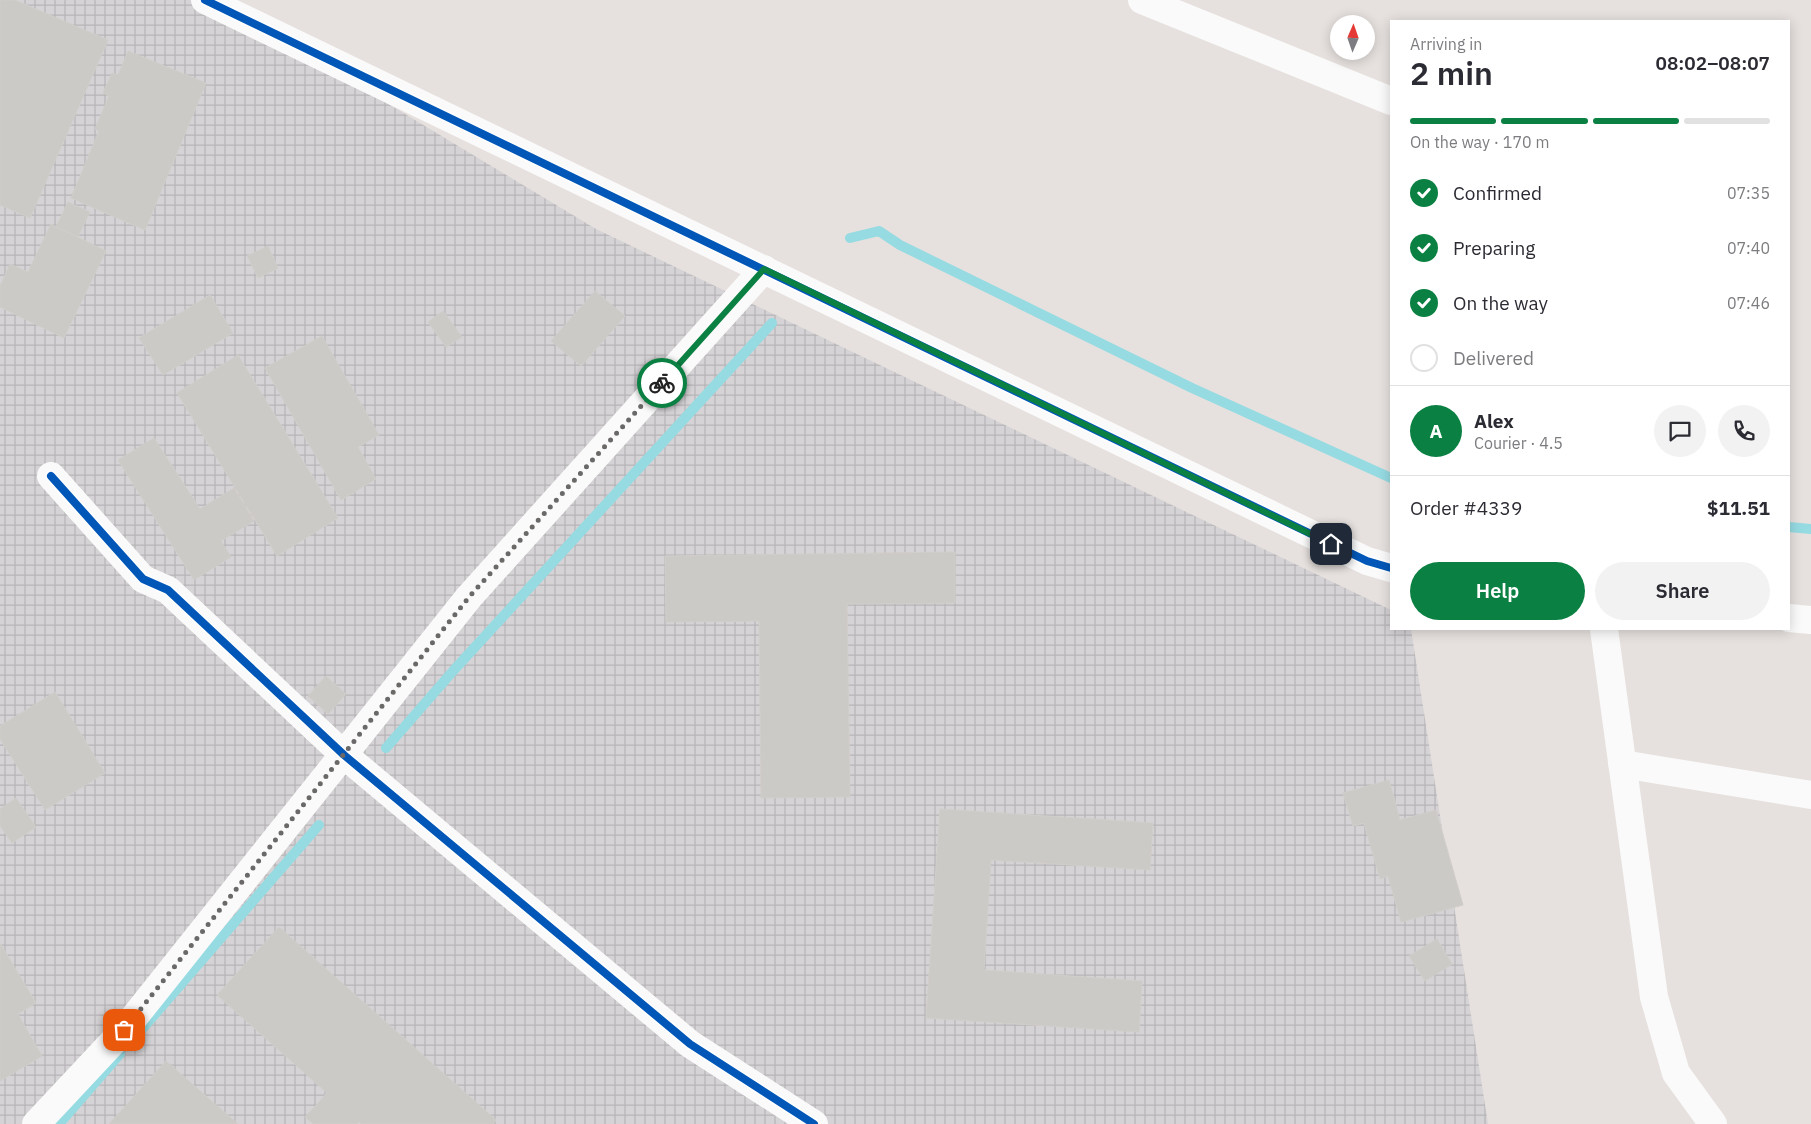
<!DOCTYPE html>
<html lang="en">
<head>
<meta charset="utf-8">
<style>
	body { margin:0; font-family:"IBM Plex Sans",sans-serif; background:#f2f2f3; color:#2b2b33; height:100vh; display:flex; flex-direction:column; font-size:19px; white-space:nowrap }
	* { box-sizing:border-box; margin:0 }
	p { font-size:16px; color:#7c7c81 }
	.icon { flex:none; width:28px; height:28px; fill:none; stroke:currentColor; stroke-width:2; stroke-linecap:round; stroke-linejoin:round }
	.map { position:relative; flex:1; overflow:hidden }
	.details { position:absolute; left:1390px; top:20px; width:400px; height:610px; display:flex; flex-direction:column; background:#fff; border-radius:0px; box-shadow:0 2px 12px #0003 }
	.details>* { flex:none }
	.needle { width:32px; rotate:2deg }
	.controls { position:absolute; left:1330px; top:15px; display:grid; gap:10px }
	.controls a { display:grid; place-items:center; width:45px; height:45px; border-radius:50%; background:#fff; box-shadow:0 2px 12px #0003; font-size:25px }
	.pin { position:absolute; display:grid; place-items:center; width:42px; height:42px; color:#fff; margin:-21px; border-radius:10px; box-shadow:0 2px 8px #0006 }
	.courier { position:absolute; display:grid; place-items:center; width:50px; height:50px; margin:-25px; border:4px solid #0b8043; border-radius:50%; background:#fff; color:#222; box-shadow:0 1px 6px #0007 }
	.summary em { font-style:normal; font-weight:600 }
	.summary div { display:flex; flex-direction:column-reverse }
	.summary { display:flex; align-items:center; justify-content:space-between; height:85px; padding:0 20px }
	h1 { font-size:32px; font-weight:600; line-height:38px }
	.bar { display:grid; grid-template-columns:repeat(4,1fr); gap:8px 5px; align-content:center; height:60px; padding:0 20px }
	.bar i { height:6px; border-radius:4px; background:#e1e1e2 }
	.bar .active { background:#0b8043 }
	.bar p { grid-column:span 4 }
	.line { display:flex; align-items:center; gap:12px; padding:0 20px; border-top:1px solid #e1e1e2 }
	.line div { flex:1 }
	.round { display:grid; place-items:center; flex:none; width:52px; height:52px; border-radius:26px; background:#f2f2f3 }
	ol { padding:0 20px; list-style:none }
	li { display:flex; align-items:center; gap:15px; height:55px }
	li p { margin-inline-start:auto }
	li .icon { padding:5px; border-radius:50%; background:#0b8043; color:#fff; stroke-width:4 }
	li:last-child { color:#7c7c81 }
	li i { width:28px; height:28px; border:2px solid #e1e1e2; border-radius:50% }
	.action { display:flex; gap:10px; margin-top:auto; padding:10px 20px }
	.action a { flex:1; height:58px; border-radius:30px; background:#0b8043; color:#fff; font-size:20px; font-weight:600; line-height:58px; text-align:center }
	.action a+a { background:#f2f2f3; color:#2b2b33 }
	.map>svg:first-child { display:block }
	.industrial { fill:url(#industrial-grid) }
	.lines { fill:none; stroke-linecap:round; stroke-linejoin:round }
	.stream { stroke:#96dbe2; stroke-width:10 }
	.building { fill:#cccac7; stroke:#d1cdca }
	.minor { stroke:#fbfafa; stroke-width:28 }
	.cycleway-casing { stroke:#fff; stroke-width:11 }
	.cycleway { stroke:#0057b8; stroke-width:8 }
	.done { stroke:#6a6968; stroke-width:5; stroke-dasharray:0 9 }
	.route { stroke:#0b8043; stroke-width:6 }
</style>
</head>
<body>
<div class="map">
<svg width="1811" height="1124" viewBox="0 0 1811 1124">
	<defs>
		<pattern id="industrial-grid" width="8" height="8" patternUnits="userSpaceOnUse" patternTransform="scale(1.25)"><rect width="8" height="8" fill="#d5d3d5"/><path d="M0 4h8M4 0v8" fill="none" stroke="#b7b5b7"/></pattern>
	</defs>
	<rect width="100%" height="100%" fill="#e6e1de"/>
	<path class="industrial" d="M0,0H216L596,229L1391,610V629H1411L1488,1124H0Z"/>
	<g class="lines">
		<path class="stream" d="M850,238L879,231L900,245L1192,388L1391,478
			M1789,527L1811,529
			M386,748L453,671L772,323
			M143,1028L319,825
			M59,1124L120,1054"/>
	</g>
	<path class="building" d="M0,0H15L108,40L30,218L0,205Z
		M128,51L206,83L145,230L71,198L99,131L95,129L109,96L103,93L112,73L118,75Z
		M68,202L90,212L78,237L56,227Z
		M51,224L106,251L64,338L0,307V286L10,264L28,272Z
		M268,246L278,268L258,278L247,256Z
		M595,291L625,316L581,366L551,341Z
		M210,295L233,333L163,375L139,338Z
		M443,311L462,337L446,347L428,322Z
		M322,336L379,435L358,447L376,479L341,500L265,368Z
		M238,355L338,518L277,556L177,393Z
		M154,438L200,509L234,488L254,521L221,541L231,557L194,580L118,460Z
		M955,552V603L847,604L850,797L761,798L759,621L666,622L665,556Z
		M326,676L346,694L328,714L308,696Z
		M55,692L105,773L45,810L0,739V726Z
		M1389,780L1400,820L1436,810L1463,905L1401,922L1388,876L1380,879L1364,823L1353,826L1343,793Z
		M16,798L36,827L12,843L0,826V809Z
		M940,809L1153,823L1150,870L991,860L984,970L1142,981L1139,1032L926,1018Z
		M279,927L496,1120L493,1124H361L359,1122L357,1124H313L305,1117L327,1093L217,995Z
		M1437,939L1452,964L1425,981L1409,956Z
		M0,943L36,1003L18,1014L42,1056L0,1081Z
		M166,1061L238,1124H109Z"/>
	<g class="lines">
		<path class="minor" d="M205,0L1367,561L1391,568
			M1142,0L1391,101
			M51,476L143,579L168,590L344,755L690,1044L814,1124
			M1789,618L1811,620
			M1604,629L1654,997L1676,1073L1713,1124
			M1622,764L1811,795
			M36,1124L124,1030L469,597L764,269"/>
		<defs>
			<path id="cycleway" d="M205,0L1367,561L1391,568
				M51,476L143,579L168,590L344,755L690,1044L814,1124"/>
		</defs>
		<use href="#cycleway" class="cycleway-casing"/>
		<use href="#cycleway" class="cycleway"/>
	</g>
	<g class="lines">
		<path class="done" d="M124,1030L469,597L662,383"/>
		<path class="route" d="M662,383L764,269L1331,544"/>
	</g>
</svg>
<div class="controls">
<a><svg class="needle" viewBox="-14 -14 28 28"><path d="M0-13l5 13h-10z" fill="#e53935"/><path d="M0 13l5-13h-10z" fill="#7c7c81"/></svg></a>
</div>
<div class="pin" style="left:124px;top:1030px;background:#ea580c"><svg class="icon" aria-label="bag" viewBox="0 0 24 24"><path d="M5 8h14l-1 12H6zM9 8a3 3 0 0 1 6 0"/></svg></div>
<div class="pin" style="left:1331px;top:544px;background:#1f2937"><svg class="icon" aria-label="home" viewBox="0 0 24 24"><path d="M3 11l9-7 9 7M6 9v11h12V9"/></svg></div>
<div class="courier" style="left:662px;top:383px"><svg class="icon" aria-label="bike" viewBox="0 0 24 24"><circle cx="6" cy="16" r="4"/><circle cx="18" cy="16" r="4"/><path d="M6 16l4-8h5l3 8M10 8l3 8H6M13 5h3"/></svg></div>
<section class="details">
<div class="summary"><div><h1>2 min</h1><p>Arriving in</p></div><em>08:02–08:07</em></div>
<div class="bar"><i class="active"></i><i class="active"></i><i class="active"></i><i></i><p>On the way · 170 m</p></div>
<ol>
<li><svg class="icon" aria-label="check" viewBox="0 0 24 24"><path d="M5 12l5 5 9-10"/></svg>Confirmed<p>07:35</p></li>
<li><svg class="icon" aria-label="check" viewBox="0 0 24 24"><path d="M5 12l5 5 9-10"/></svg>Preparing<p>07:40</p></li>
<li><svg class="icon" aria-label="check" viewBox="0 0 24 24"><path d="M5 12l5 5 9-10"/></svg>On the way<p>07:46</p></li>
<li><i></i>Delivered</li>
</ol>
<div class="line" style="height:90px"><b class="round" style="background:#0b8043;color:#fff">A</b><div><b>Alex</b><p>Courier · 4.5</p></div><a class="round"><svg class="icon" aria-label="chat" viewBox="0 0 24 24"><path d="M4 5h16v11H9l-5 4z"/></svg></a><a class="round"><svg class="icon" aria-label="phone" viewBox="0 0 24 24"><path d="M5 4h4l2 5-3 2q2 4 5 5l2-3 5 2v4C11 20 4 13 5 4z"/></svg></a></div>
<div class="line" style="height:65px"><div>Order #4339</div><b>$11.51</b></div>
<div class="action"><a>Help</a><a>Share</a></div>
</section>
</div>
</body>
</html>
